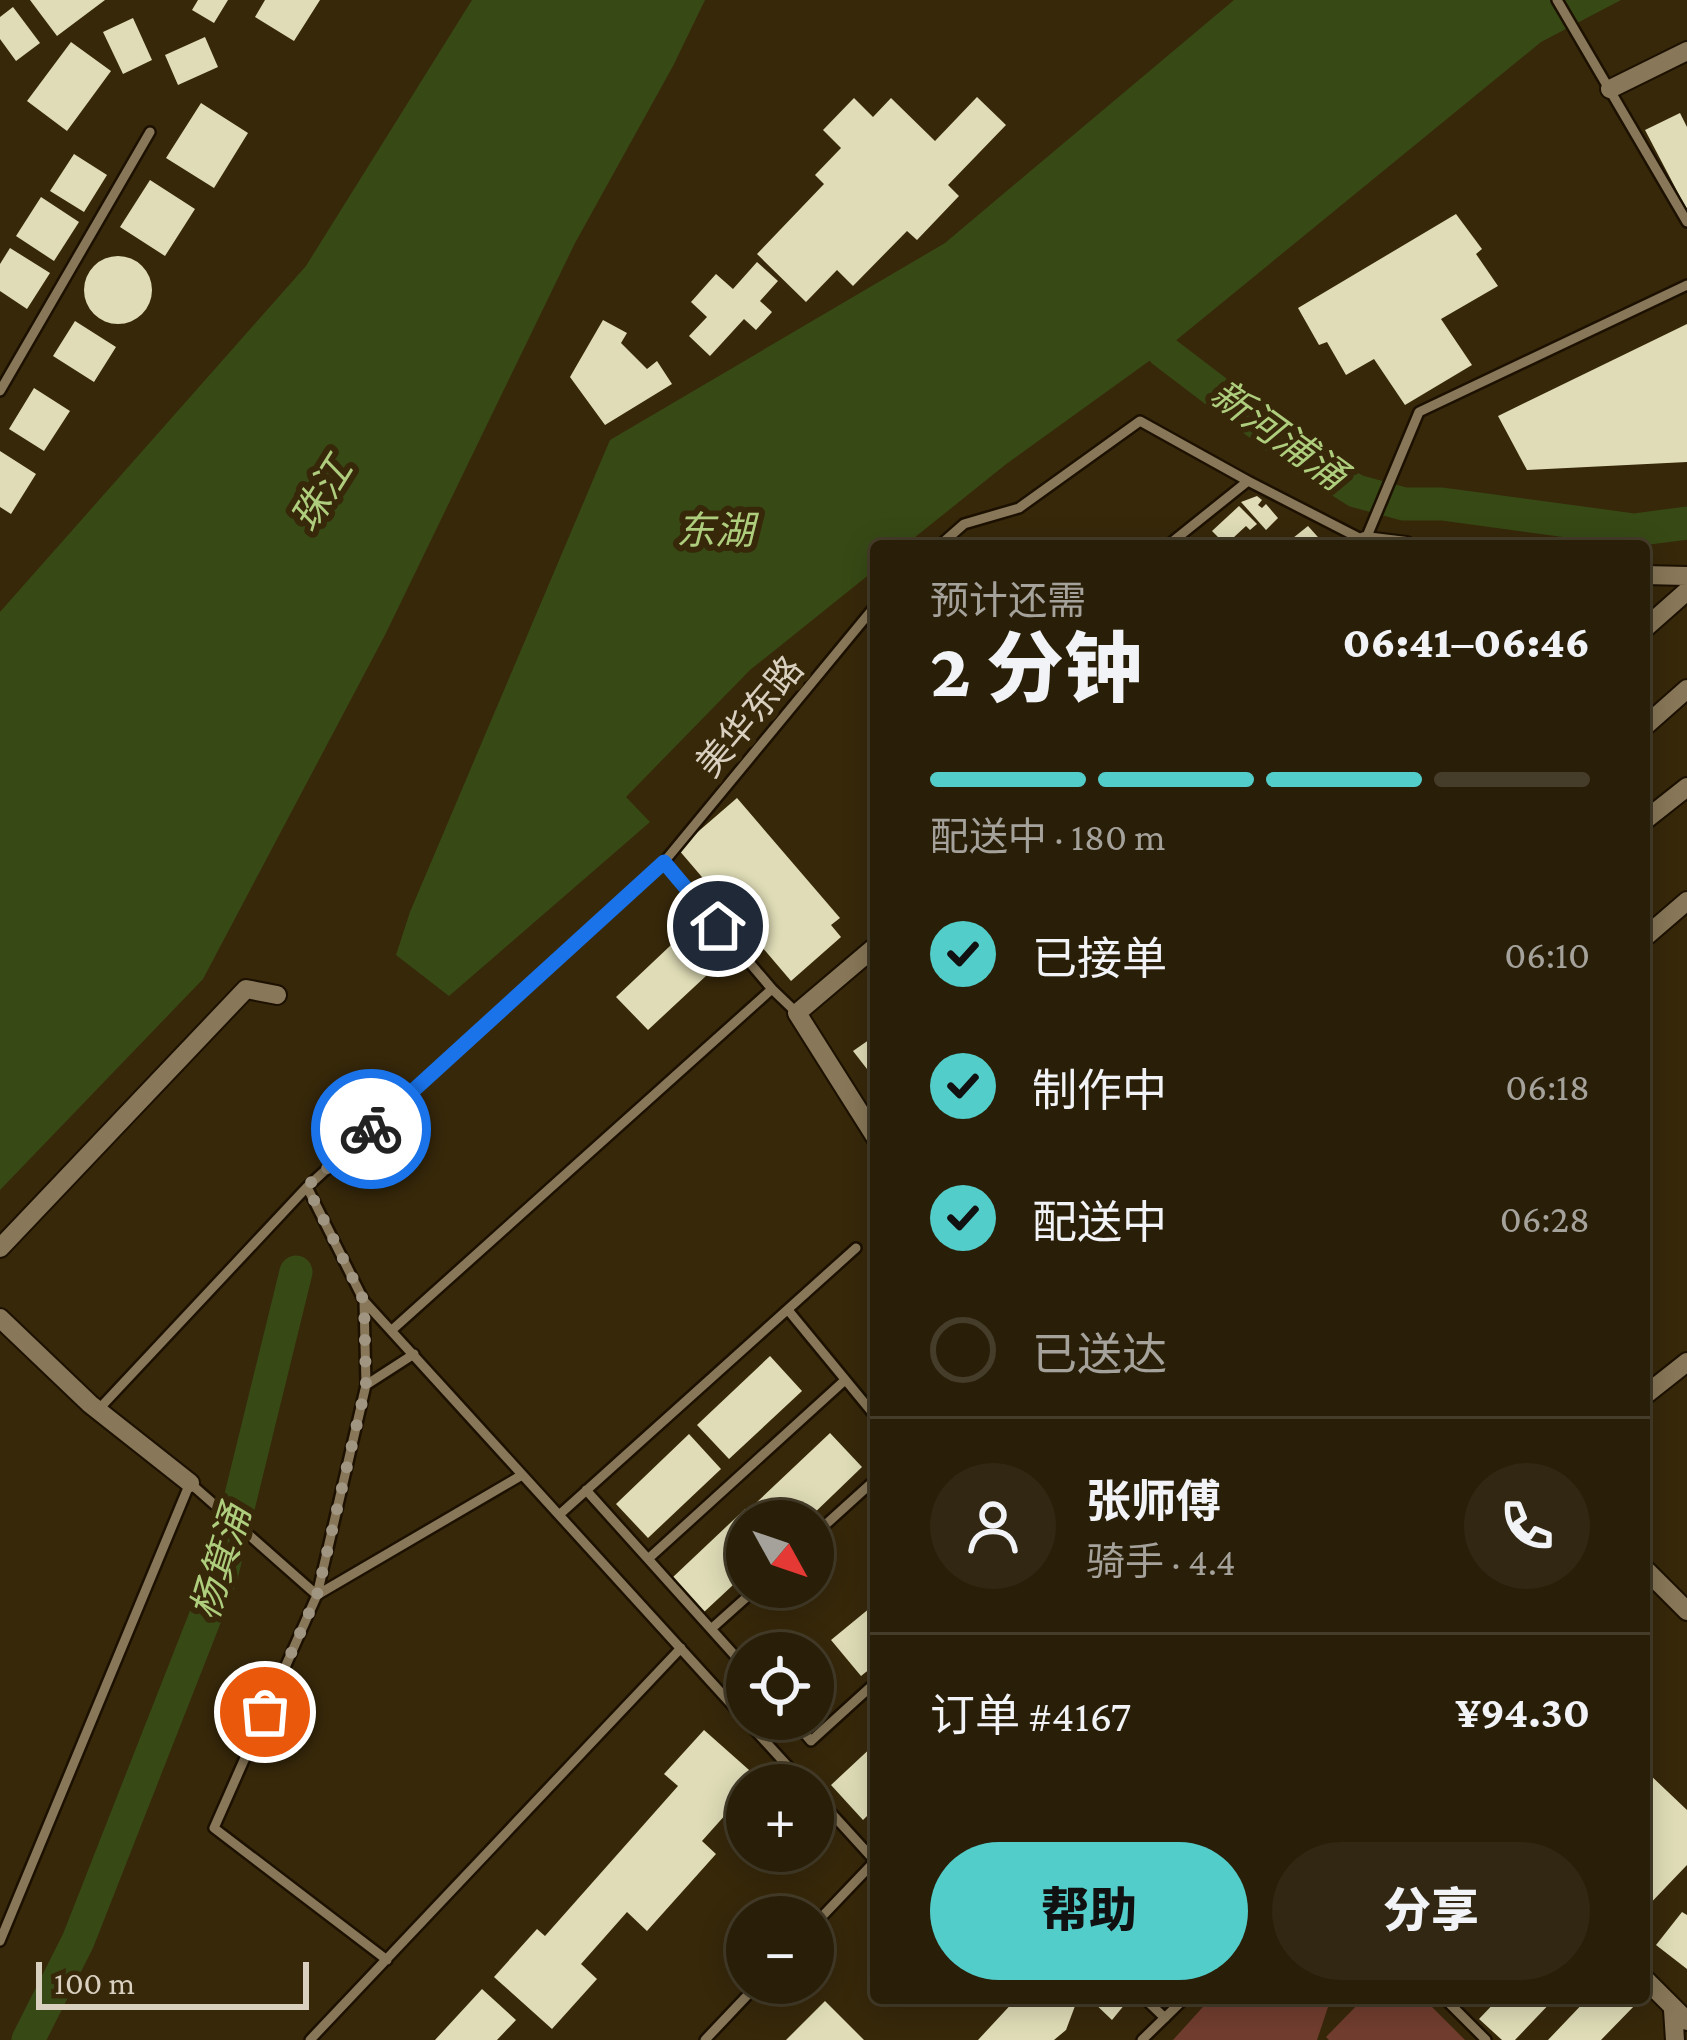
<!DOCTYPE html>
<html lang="zh">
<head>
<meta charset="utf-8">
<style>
	body { margin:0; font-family:"Crimson Pro","Noto Sans SC",serif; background:#312712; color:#f1f3f6; height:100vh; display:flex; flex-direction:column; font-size:45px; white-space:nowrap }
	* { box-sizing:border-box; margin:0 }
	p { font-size:39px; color:#a5a29c }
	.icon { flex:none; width:66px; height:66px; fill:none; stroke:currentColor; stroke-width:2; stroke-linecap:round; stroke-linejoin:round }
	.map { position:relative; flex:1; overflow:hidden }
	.sheet { position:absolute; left:870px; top:540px; width:780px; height:1464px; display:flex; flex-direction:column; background:#291e08; border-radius:12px; box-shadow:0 6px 30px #0003,0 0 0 3px #453c29 }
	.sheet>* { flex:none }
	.needle { width:78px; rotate:130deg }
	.fabs { position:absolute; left:726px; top:1500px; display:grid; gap:24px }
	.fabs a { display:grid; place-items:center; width:108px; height:108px; border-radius:50%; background:#291e08; box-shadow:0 6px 30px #0003,0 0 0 3px #453c29; font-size:60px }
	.scale { position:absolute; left:36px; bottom:30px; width:273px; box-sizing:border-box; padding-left:12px; border:6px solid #d9d0c0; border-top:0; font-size:33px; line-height:42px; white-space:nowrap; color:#d9d0c0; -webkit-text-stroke:9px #37280a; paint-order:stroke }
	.pin { position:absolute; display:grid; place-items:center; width:102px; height:102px; color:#fff; margin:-51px; border:6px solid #fff; border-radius:50%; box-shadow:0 3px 12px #0007 }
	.courier { position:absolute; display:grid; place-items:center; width:120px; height:120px; margin:-60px; border:9px solid #1a73e8; border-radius:50%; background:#fff; color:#222; box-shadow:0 3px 15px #0007 }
	.head em { font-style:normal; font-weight:800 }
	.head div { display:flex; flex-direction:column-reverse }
	.head { display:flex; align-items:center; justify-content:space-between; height:204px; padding:0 60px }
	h1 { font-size:78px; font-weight:800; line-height:90px }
	.bar { display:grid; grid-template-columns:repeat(4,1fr); gap:18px 12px; align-content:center; height:144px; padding:0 60px }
	.bar i { height:15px; border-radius:9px; background:#453c29 }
	.bar .selected { background:#53cdca }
	.bar p { grid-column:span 4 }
	.line { display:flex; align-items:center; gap:30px; padding:0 60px; border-top:3px solid #453c29 }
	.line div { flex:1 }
	.round { display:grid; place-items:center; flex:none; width:126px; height:126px; border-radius:63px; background:#312712 }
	ol { padding:0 60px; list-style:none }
	li { display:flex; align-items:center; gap:36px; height:132px }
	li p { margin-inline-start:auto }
	li .icon { padding:12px; border-radius:50%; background:#53cdca; color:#111; stroke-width:4 }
	li:last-child { color:#a5a29c }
	li i { width:66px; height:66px; border:6px solid #453c29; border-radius:50% }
	.primary-button { display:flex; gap:24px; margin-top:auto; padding:24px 60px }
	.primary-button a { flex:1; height:138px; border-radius:72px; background:#53cdca; color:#111; font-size:48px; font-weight:800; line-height:138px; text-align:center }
	.primary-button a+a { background:#312712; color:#f1f3f6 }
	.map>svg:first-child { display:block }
	.green { fill:#713d2f }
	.water { fill:#374a15 }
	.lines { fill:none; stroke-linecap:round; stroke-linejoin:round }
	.river { stroke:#374a15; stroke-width:33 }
	.building { fill:#dfdcb7 }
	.lane-casing { stroke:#1c1100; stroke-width:14 }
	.street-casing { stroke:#1c1100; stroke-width:22 }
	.lane { stroke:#887758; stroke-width:9 }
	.street { stroke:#887758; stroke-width:18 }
	.done { stroke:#a09580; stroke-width:12; stroke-dasharray:0 21.6 }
	.route { stroke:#1a73e8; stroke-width:15 }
	.labels { text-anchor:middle; stroke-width:12; stroke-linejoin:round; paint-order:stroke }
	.street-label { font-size:36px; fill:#d9d0c0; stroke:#37280a }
	.water-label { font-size:39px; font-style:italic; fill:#aecd7d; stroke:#37280a }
</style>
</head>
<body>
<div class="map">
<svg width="1687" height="2040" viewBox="0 0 1687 2040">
	<rect width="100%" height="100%" fill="#37280a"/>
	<path class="green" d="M1211,1998H1331L1317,2040H1173Z
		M1364,1998H1423L1465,2040H1329L1326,2037Z"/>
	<path class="water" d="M472,0H705L673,66L575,243L385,635L203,979L0,1190V612L306,266Z
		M1234,0H1621L1541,42L1163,351L1005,465L904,546H876V569L750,670L626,797L650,822L449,996L396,955L410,912L610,440L945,243Z"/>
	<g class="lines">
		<path class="river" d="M1163,351L1301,456L1356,491L1404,504H1442L1634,530L1687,523
			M28,2040L78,1941L221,1577L296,1272"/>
	</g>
	<path class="building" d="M30,0H105L57,36Z
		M198,0H228L214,23L192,10Z
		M265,0H320L294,41L255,17Z
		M13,7L40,43L16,61L0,39V17Z
		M133,18L152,60L123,74L103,32Z
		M205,37L218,67L178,85L165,55Z
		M71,42L111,71L67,131L27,101Z
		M977,97L1006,125L948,185L959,196L917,240L907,231L853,286L837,270L806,302L757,254L824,184L815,175L841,148L823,130L854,98L873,117L891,98L935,141Z
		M201,103L248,133L214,188L166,158Z
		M1680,113L1687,127V210L1645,130Z
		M74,154L107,175L84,212L50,191Z
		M150,180L195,209L165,256L120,227Z
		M41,197L79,222L54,261L16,236Z
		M1456,214L1482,249L1476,254L1498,286L1441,319L1472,365L1405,405L1374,359L1346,375L1327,342L1319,345L1298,308Z
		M10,248L50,273L27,309L0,291V264Z
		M84 290a34 34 0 1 1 68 0a34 34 0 1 1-68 0Z
		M757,262L778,281L760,301L772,312L756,330L744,319L710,356L689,336L707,317L691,302L716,274L733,289Z
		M603,320L627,333L621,343L647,369L657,361L672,384L605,425L570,377Z
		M75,321L116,347L94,382L53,356Z
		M1687,324V462L1527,470L1498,416Z
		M34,388L70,411L44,451L9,429Z
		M0,451L36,474L11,514L0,507Z
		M1257,496L1262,500L1258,505L1262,508L1266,504L1278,518L1266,530L1241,502Z
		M1239,506L1257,524L1250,530L1246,526L1233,538L1242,546H1227L1212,531Z
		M1308,526L1326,546H1283Z
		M737,798L840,918L831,925L841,937L791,981L678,849Z
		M689,928L721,962L648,1030L616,997Z
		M876,1035V1063L867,1069L853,1051Z
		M770,1356L802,1391L729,1459L697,1425Z
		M830,1433L862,1467L806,1521H775L757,1502Z
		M689,1434L721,1469L648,1538L616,1504Z
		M745,1509L756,1521H747V1572L704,1612L672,1578Z
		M876,1603V1664L861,1676L831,1640Z
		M704,1730L766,1785H747V1814L735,1804L702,1841L716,1854L647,1931L627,1912L581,1964L597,1979L552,2029L494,1977L537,1929L545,1936L678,1786L664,1774Z
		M876,1743V1807L863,1820L831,1785Z
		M1647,1772L1687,1810V1865L1644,1910V1776Z
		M1682,1912L1687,1915V1969L1656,1945Z
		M482,1989L516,2020L497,2040H435Z
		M1017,1998H1078L1066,2030L1054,2040H978Z
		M1089,1998H1130L1112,2020Z
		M1499,1998H1555L1515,2040H1502L1479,2019Z
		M1588,1998H1632L1637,2003L1601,2040H1548Z
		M825,2001L864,2040H786Z"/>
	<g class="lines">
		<defs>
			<path id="lane" d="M1557,0L1687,222
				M0,391L150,132
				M939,546L964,524L1019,508L1140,421L1248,481
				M1167,546L1248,481L1365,541L1419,412L1687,285
				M664,862L772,989
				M307,1187L364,1301L805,1785
				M364,1301L366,1385L317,1595L214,1828L387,1960
				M788,1310L876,1417
				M392,1330L772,989L797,1013
				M366,1385L414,1354
				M98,1410L307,1187L664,862L876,605
				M586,1490L747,1669
				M559,1515L856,1248
				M813,1536L876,1479
				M648,1559L844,1381
				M711,1629L758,1587
				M792,1719L811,1741L876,1682
				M813,1793L875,1861
				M813,1926L876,1860
				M0,1941L190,1483L317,1595L522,1475
				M1144,1998L1165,2018
				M1444,1998L1486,2040
				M310,2040L681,1648
				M705,2040L759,1983
				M1142,2040L1185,1998"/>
			<path id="street" d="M1610,89L1687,51
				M1359,546L1365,541L1406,546
				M1644,575L1687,576
				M1644,629L1687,591
				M1644,727L1687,689
				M1644,821L1687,787
				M1644,938L1687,901
				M876,946L797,1013L876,1138
				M0,1248L246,989L277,995
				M0,1318L90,1404L190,1483
				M1644,1396L1687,1362
				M1644,1568L1687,1611
				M1644,1978L1687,2021
				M1673,2010L1675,2040"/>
		</defs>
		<use href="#lane" class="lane-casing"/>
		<use href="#street" class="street-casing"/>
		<use href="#lane" class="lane"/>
		<use href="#street" class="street"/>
	</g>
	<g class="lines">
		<path class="done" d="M265,1712L317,1595L366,1385L364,1301L307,1186L371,1129"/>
		<path class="route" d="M371,1129L664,862L718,926"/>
	</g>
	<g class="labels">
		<g class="street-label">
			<text transform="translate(749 716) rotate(-50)" y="13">美华东路</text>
		</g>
		<g class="water-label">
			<text transform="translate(1279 434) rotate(36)" y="14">新河浦涌</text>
			<text transform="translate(321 494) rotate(-58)" y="14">珠江</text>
			<text x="715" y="544">东湖</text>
			<text transform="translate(220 1562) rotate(-73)" y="14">杨箕涌</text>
		</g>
	</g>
</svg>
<div class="fabs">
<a><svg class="needle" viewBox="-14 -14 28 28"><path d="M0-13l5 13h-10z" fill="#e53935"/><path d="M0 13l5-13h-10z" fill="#a5a29c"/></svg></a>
<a><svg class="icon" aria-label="locate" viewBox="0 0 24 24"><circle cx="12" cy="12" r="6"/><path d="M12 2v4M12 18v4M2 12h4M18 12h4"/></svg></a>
<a>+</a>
<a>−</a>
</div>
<div class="scale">100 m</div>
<div class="pin" style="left:265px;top:1712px;background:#ea580c"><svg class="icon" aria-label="bag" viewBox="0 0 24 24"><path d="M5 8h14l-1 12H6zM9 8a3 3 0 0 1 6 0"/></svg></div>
<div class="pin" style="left:718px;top:926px;background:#1f2937"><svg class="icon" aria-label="home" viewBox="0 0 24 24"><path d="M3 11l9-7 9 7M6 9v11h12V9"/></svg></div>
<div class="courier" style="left:371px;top:1129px"><svg class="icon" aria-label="bike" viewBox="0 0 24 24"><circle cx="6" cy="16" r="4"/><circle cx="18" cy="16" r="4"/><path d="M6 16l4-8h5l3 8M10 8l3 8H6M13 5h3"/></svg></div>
<section class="sheet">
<div class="head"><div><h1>2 分钟</h1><p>预计还需</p></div><em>06:41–06:46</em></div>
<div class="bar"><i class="selected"></i><i class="selected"></i><i class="selected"></i><i></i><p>配送中 · 180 m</p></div>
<ol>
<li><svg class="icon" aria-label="check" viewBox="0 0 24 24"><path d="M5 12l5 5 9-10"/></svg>已接单<p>06:10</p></li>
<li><svg class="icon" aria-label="check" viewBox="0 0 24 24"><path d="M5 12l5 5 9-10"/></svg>制作中<p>06:18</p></li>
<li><svg class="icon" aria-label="check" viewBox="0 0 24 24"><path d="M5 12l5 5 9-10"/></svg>配送中<p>06:28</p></li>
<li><i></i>已送达</li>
</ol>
<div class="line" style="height:216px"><a class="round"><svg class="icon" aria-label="person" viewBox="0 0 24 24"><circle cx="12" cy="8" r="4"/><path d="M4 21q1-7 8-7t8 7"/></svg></a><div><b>张师傅</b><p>骑手 · 4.4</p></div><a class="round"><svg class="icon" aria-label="phone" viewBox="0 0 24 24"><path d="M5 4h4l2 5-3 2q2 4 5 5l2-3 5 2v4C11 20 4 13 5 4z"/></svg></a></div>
<div class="line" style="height:156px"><div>订单 #4167</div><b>¥94.30</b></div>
<div class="primary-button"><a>帮助</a><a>分享</a></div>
</section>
</div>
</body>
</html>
